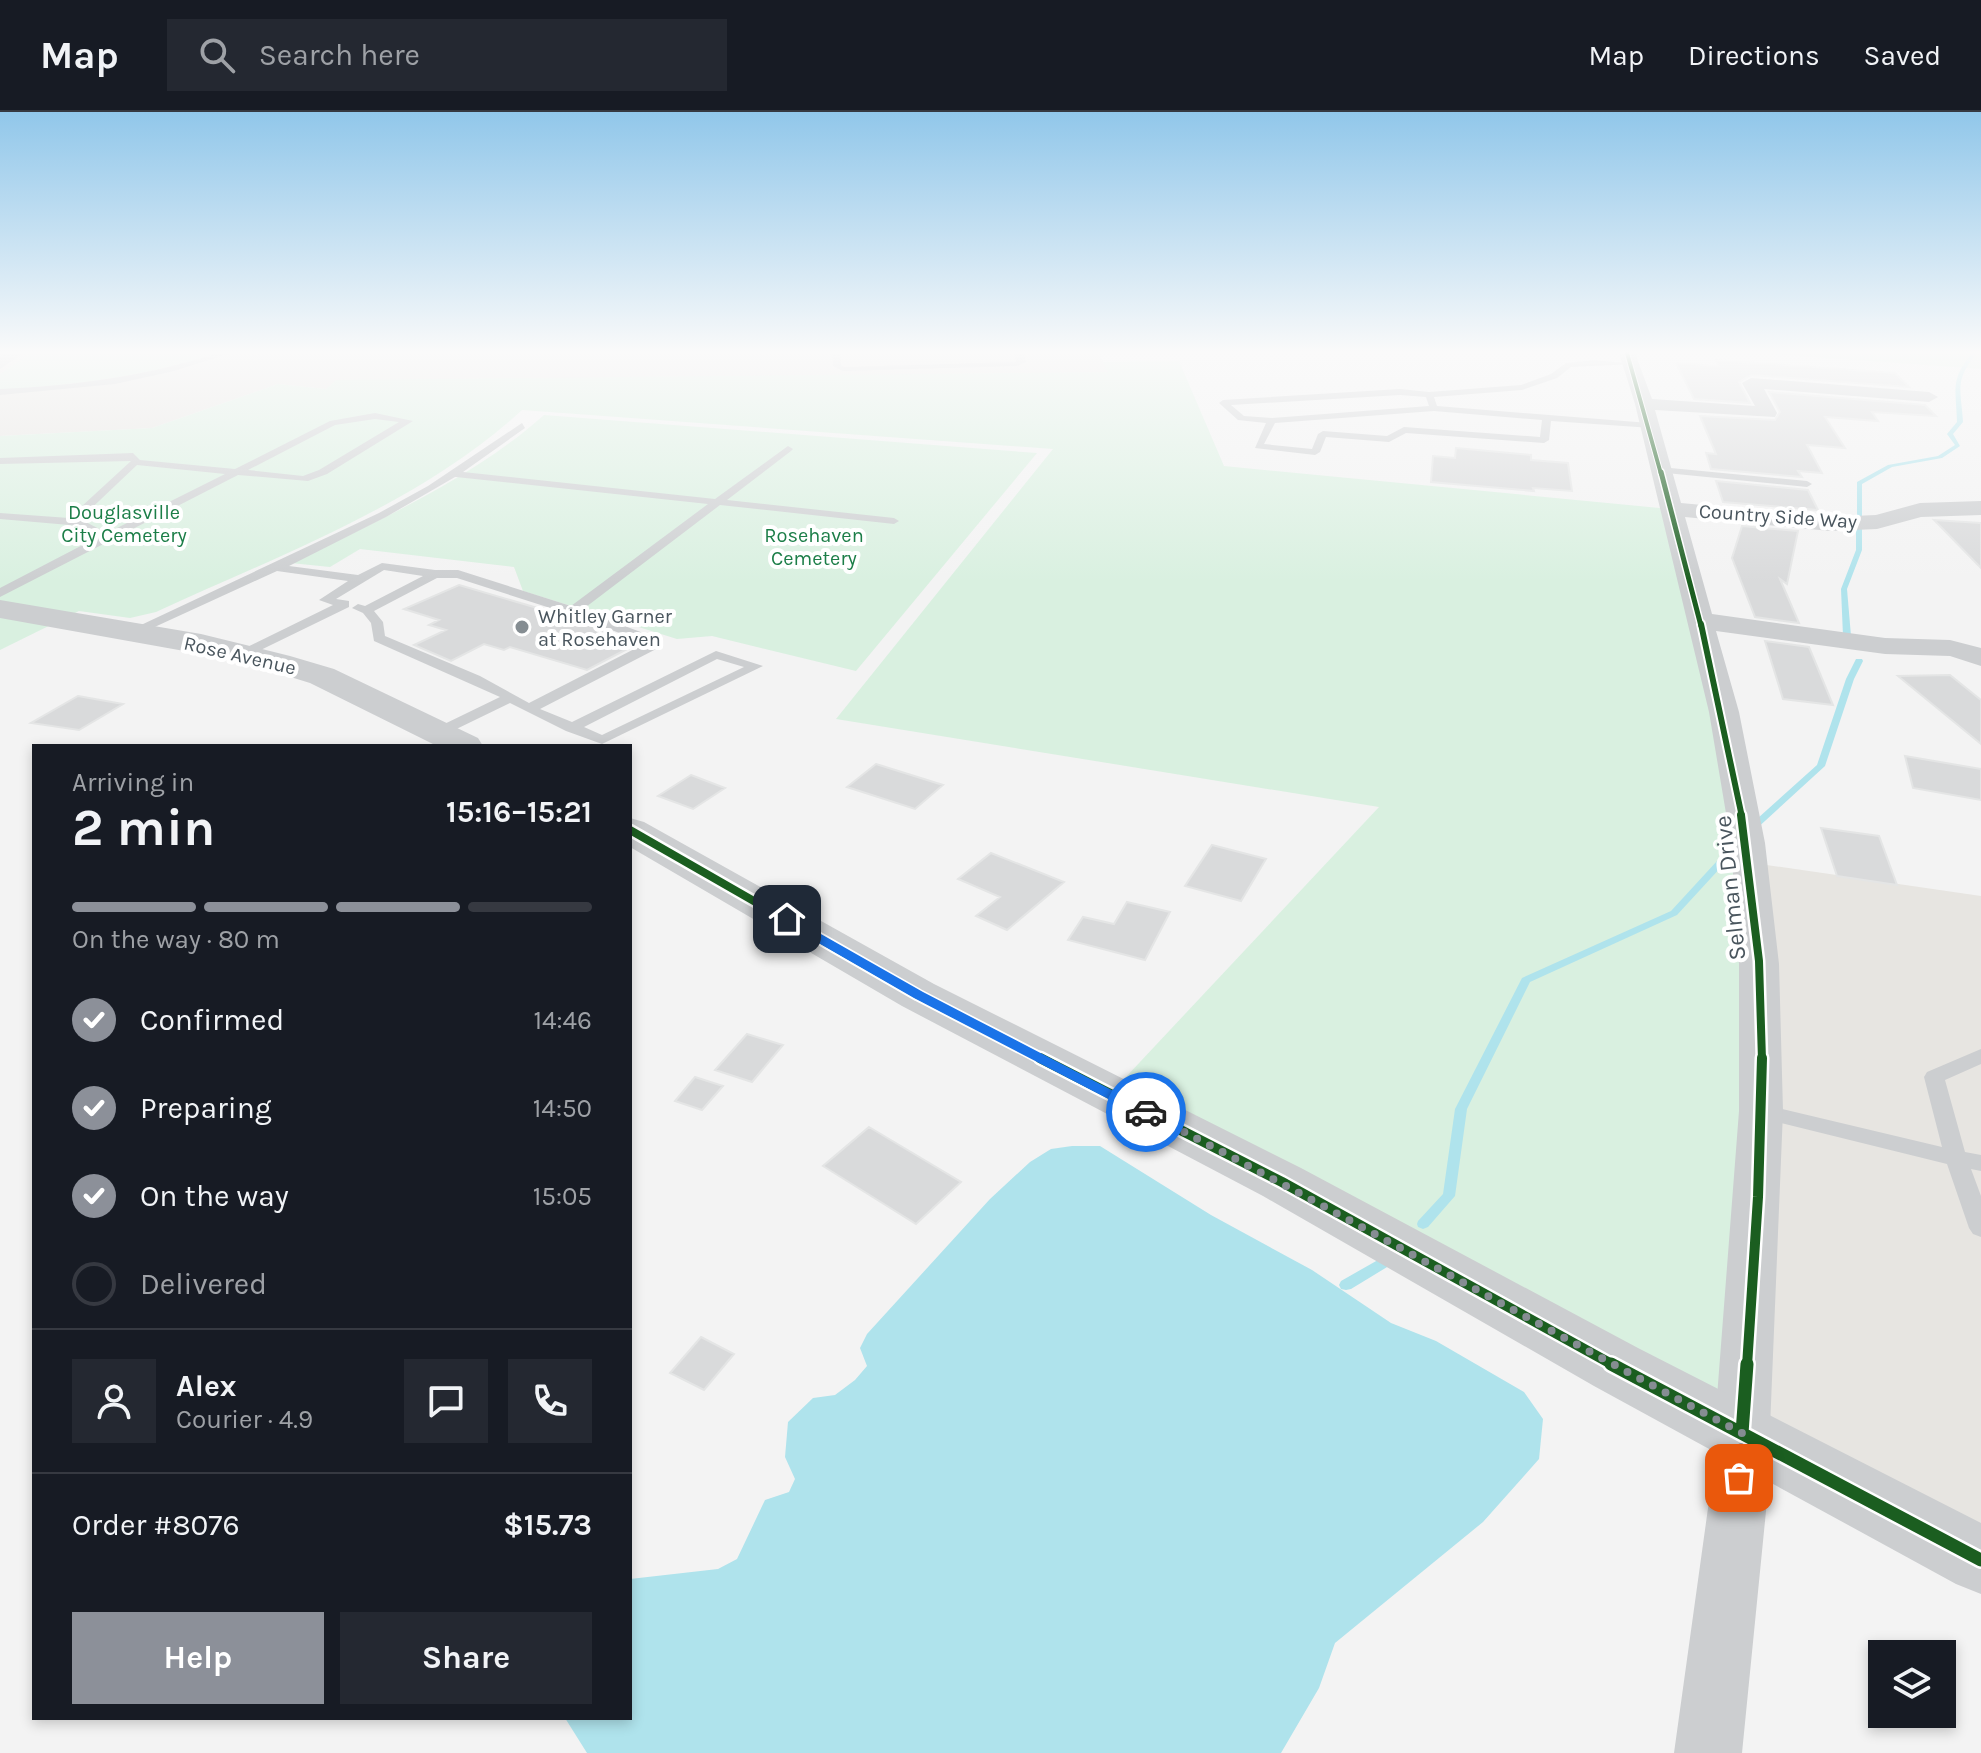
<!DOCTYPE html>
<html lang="en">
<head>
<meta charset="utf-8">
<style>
	body { margin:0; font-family:Karla,sans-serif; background:#242831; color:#f1f3f6; height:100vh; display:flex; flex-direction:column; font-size:30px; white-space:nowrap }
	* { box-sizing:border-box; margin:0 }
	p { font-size:26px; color:#9ea1a6 }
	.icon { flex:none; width:44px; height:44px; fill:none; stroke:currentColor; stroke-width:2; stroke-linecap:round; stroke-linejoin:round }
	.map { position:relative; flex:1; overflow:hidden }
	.drawer { position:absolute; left:32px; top:632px; width:600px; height:976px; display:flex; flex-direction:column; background:#171b24; border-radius:0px; box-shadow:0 4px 12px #0003 }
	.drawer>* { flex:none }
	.tools { position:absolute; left:1868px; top:1528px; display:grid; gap:16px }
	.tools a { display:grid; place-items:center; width:88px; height:88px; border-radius:0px; background:#171b24; box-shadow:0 4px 12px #0003; font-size:40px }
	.pin { position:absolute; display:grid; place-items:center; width:68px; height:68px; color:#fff; margin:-34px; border-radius:16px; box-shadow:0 4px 12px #0006 }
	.courier { position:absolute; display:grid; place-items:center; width:80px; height:80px; margin:-40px; border:6px solid #1a73e8; border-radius:50%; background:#fff; color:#222; box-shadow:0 2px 10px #0007 }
	.summary em { font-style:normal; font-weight:700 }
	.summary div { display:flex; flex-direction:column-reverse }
	.summary { display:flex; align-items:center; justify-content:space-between; height:136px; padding:0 40px }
	h1 { font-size:52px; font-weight:700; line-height:60px }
	.bar { display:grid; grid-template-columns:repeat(4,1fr); gap:12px 8px; align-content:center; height:96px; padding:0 40px }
	.bar i { height:10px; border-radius:6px; background:#363941 }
	.bar .on { background:#8c9099 }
	.bar p { grid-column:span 4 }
	.line { display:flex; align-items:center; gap:20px; padding:0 40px; border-top:2px solid #363941 }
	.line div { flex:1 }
	.round { display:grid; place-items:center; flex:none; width:84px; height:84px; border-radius:0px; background:#242831 }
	ol { padding:0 40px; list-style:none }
	li { display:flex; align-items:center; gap:24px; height:88px }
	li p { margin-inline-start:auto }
	li .icon { padding:8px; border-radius:50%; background:#8c9099; color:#fff; stroke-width:4 }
	li:last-child { color:#9ea1a6 }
	li i { width:44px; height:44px; border:4px solid #363941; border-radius:50% }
	.cta { display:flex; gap:16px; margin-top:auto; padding:16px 40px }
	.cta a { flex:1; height:92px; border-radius:0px; background:#8c9099; color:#fff; font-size:32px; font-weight:700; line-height:92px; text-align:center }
	.cta a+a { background:#242831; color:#f1f3f6 }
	header { display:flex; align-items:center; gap:48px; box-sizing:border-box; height:112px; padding:0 40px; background:#171b24; border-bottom:2px solid #363941 }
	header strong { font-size:38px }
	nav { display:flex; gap:44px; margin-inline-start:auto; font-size:28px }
	.search { width:560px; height:72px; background:#242831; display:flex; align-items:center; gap:20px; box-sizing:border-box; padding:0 28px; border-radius:0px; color:#9ea1a6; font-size:30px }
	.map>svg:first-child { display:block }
	.commercial { fill:#e7e5e1 }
	.green { fill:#d9f0e0 }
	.water { fill:#afe3ec }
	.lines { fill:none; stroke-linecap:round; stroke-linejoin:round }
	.stream { fill:#afe3ec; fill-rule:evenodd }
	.building { fill:#d9dadb; stroke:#e4e5e5; stroke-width:2 }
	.service { fill:#ccced0; fill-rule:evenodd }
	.minor { fill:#ccced0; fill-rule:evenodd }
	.tertiary { fill:#ccced0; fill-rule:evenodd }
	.cycleway-far5-casing { stroke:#fff; stroke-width:6 }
	.cycleway-far4-casing { stroke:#fff; stroke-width:8 }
	.cycleway-far3-casing { stroke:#fff; stroke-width:10 }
	.cycleway-far2-casing { stroke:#fff; stroke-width:13 }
	.cycleway-far1-casing { stroke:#fff; stroke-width:15 }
	.cycleway-casing { stroke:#fff; stroke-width:18 }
	.cycleway-far5 { stroke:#1b5e20; stroke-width:4 }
	.cycleway-far4 { stroke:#1b5e20; stroke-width:5 }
	.cycleway-far3 { stroke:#1b5e20; stroke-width:6 }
	.cycleway-far2 { stroke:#1b5e20; stroke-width:8 }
	.cycleway-far1 { stroke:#1b5e20; stroke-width:10 }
	.cycleway { stroke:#1b5e20; stroke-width:13 }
	.route { fill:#1a73e8 }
	.done { stroke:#858d92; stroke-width:8; stroke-dasharray:0 14.4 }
	.poi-dot { fill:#858d92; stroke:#fff; stroke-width:3 }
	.labels { text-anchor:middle; stroke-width:8; stroke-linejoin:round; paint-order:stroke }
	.far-park-label { font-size:20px; fill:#1c7e48; stroke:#fff }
	.far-street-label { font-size:20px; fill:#4a565e; stroke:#fff }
	.far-poi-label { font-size:20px; fill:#4a565e; stroke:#fff; text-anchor:start }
	.street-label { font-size:24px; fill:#4a565e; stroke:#fff }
</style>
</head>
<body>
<header>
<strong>Map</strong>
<div class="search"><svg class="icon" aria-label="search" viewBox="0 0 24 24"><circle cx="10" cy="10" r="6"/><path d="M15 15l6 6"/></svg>Search here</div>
<nav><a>Map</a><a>Directions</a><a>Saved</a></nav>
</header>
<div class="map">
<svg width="1981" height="1641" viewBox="0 0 1981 1641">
	<rect width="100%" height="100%" fill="#f3f3f3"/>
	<path class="commercial" d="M0,241H1098L1109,260L693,266L326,277L278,272L152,316L0,324Z
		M1760,752L1981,784V1445L1696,1317Z"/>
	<path class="green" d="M31,241H218C147,264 74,273 0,278V262Z
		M1755,241H1981V257L1968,256Z
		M1179,249L1224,354L1670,397L1748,731L1742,1321L1110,982L1379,695L836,607L1053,337L522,298C421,391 280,443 156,500L130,506L79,499L0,538V324L152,316L278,272L326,277L336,268L1108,260L1103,250Z
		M544,303L1037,341L856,559L712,524L677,527L523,479L514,455L360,437L330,455L291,451C379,408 471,368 544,303Z"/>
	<path class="water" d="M1072,1034H1100L1211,1103L1312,1158L1391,1211L1436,1229L1524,1280L1543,1307L1539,1347L1483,1410L1335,1531L1319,1576L1281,1641H587L565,1606H630V1467L718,1457L737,1447L765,1388L789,1380L795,1367L785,1345L788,1310L813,1286L835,1283L855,1268L867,1254L860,1236L867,1222L990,1087L1030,1050L1051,1037Z"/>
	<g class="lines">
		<path class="stream" d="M1972,241H1977C1954,269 1961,277 1963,310L1953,322L1960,334L1942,346L1892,355L1862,372V404L1857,405V370L1888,353L1938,344L1955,333L1947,322L1957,310C1956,277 1950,268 1972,241Z
			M1859,415L1862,417V438L1847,477L1851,524L1847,526L1843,524L1841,477L1856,438V417Z
			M1856,547H1862L1863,549L1854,567L1825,654L1754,719H1748L1747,717L1748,715L1817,653L1846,567Z
			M1720,748L1723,749L1725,751L1723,753L1677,803L1530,870L1467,997L1455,1084L1428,1115L1423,1117L1418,1115L1417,1112L1418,1109L1443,1082L1455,997L1522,866L1671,799L1717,749Z
			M1392,1140L1397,1141L1399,1145L1397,1149L1351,1177L1346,1178L1341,1177L1339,1173L1341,1169Z"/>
	</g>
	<path class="building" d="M1716,248L1895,261L1909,275L1751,263L1739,270L1750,291L1694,287L1676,251L1718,254Z
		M1769,280L1925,293L1936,304L1872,300L1878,309L1825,305L1845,336L1807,333L1822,361L1798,359L1802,365L1711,357L1706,341L1716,342L1700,304L1775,308L1780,300Z
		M1456,336L1531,343V348L1568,351L1572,379L1533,376L1534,379L1431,370L1433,344L1455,346Z
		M1716,369L1808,378L1818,398L1723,390Z
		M1934,408L1981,411V456Z
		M1742,414L1798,419L1787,472L1780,467L1799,511L1755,505L1732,446Z
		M459,473L568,505L608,520L597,526L631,535L587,558L510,535L504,538L484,532L451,549L414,533L446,518L429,513L439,508L404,497Z
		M1765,529L1809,535L1833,593L1783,587Z
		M1950,563L1981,588V632L1898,564Z
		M78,584L123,592L79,618L31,611Z
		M1905,644L1981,657V688L1913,676Z
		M876,652L943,673L915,697L847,675Z
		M691,663L725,676L693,697L658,684Z
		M1821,716L1879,724L1897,773L1837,764Z
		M1212,733L1266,747L1241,789L1185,774Z
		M991,741L1064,770L1007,818L976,804L1000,785L958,767Z
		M1127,790L1170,800L1145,848L1068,828L1083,805L1114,812Z
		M747,922L783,933L752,970L715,958Z
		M695,965L723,974L702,998L675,989Z
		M869,1015L961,1070L916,1112L823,1054Z
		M701,1225L734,1242L704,1278L670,1261Z"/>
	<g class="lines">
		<path class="service" d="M218,241H231L174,259L115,272L0,283V277C75,274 147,264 218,241Z
			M832,241H840L841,253L844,255L1016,250L1015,241H1023L1026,250L1017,254L843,259L833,254Z
			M1594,248L1635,252L1571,255L1557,266L1522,278L1434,285L1437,294L1649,311L1652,316L1551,309L1549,328L1544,331L1406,321L1389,330L1326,325L1320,340L1315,343L1255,336L1266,311L1238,308L1219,291L1223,288L1400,277L1429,280L1521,273L1551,262L1566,251ZM1400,283L1426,285L1429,294L1272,306L1244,304L1231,293ZM1434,299L1542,308L1540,325L1404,315L1387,324L1323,319L1318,322L1312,337L1264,332L1275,311Z
			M375,301L413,309L327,362L308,369L238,363L0,485V476L98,425L81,414L0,407V401L69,406L131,349L0,352V346L133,341L140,348L235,357L330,309ZM375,307L399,310L319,358L303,364L248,358L335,313ZM137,353L225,362L107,421L80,407Z
			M522,311L525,316L463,360L715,387L788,334L793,337L791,339L727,388L894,406L899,409L894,412L720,393L582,498L662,528V534L540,597L572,610L716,539L763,554L602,632L566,619L510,591L442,624H432V618L500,585L374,529L371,511L363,501L352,496L358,492L365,494L423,464L384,458L336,487L349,489V495L244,546L237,542L239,539L333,493L319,488L348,469L277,459L135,524L124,521L379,401L428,374ZM455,365H456L708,392L571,494L458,458H435L382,451L358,463L289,454L386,405ZM437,466H457L569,502L646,531L529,591L480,564L385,524L383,510L374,499ZM717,547L744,555L602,623L584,615Z
			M1660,355L1807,369L1812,372L1807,375L1656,360V356Z
			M1981,937V952L1945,968L1965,1040L1981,1043V1059L1971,1057L1981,1084V1125L1973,1122L1969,1116L1947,1052L1761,1006L1754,1004L1750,999L1754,994L1761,992L1942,1035L1924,965L1927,960Z"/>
		<path class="minor" d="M5,241H24L0,257V244Z
			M1619,241H1635L1652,287L1755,294L1742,271L1751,266L1929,280L1938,285L1929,290L1764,277L1777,301L1775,305L1655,298L1681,391L1830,405L1876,403L1920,391L1981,389V403L1921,405L1877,417L1830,419L1685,405L1712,502L1885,526L1950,528L1981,536V554L1950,544L1885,542L1716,519L1739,600L1765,731L1779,852L1783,999L1767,1389L1742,1641H1674L1709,1389L1739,999V852L1731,731L1709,600L1635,292Z"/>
		<path class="tertiary" d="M0,488L201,522L290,544L334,557L478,626L483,634H437L310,571L268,558L201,542L0,506Z
			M630,706L644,710L934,872L1301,1056L1638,1236L1981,1411V1482L1956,1472L1594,1274L1263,1084L902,894L630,735Z"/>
		<defs>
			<path id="cycleway-far5" d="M1627,241L1661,362"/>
			<path id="cycleway-far4" d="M1661,360L1701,514"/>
			<path id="cycleway-far3" d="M1701,512L1742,705"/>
			<path id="cycleway-far2" d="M1741,703L1759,849L1762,948
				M630,718L918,883L1044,948"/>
			<path id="cycleway-far1" d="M1040,946L1282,1070L1615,1254
				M1747,1254L1758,1085L1762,946"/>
			<path id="cycleway" d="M1611,1252L1981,1448
				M1742,1321L1747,1252"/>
		</defs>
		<use href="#cycleway-far5" class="cycleway-far5-casing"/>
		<use href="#cycleway-far4" class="cycleway-far4-casing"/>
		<use href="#cycleway-far3" class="cycleway-far3-casing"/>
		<use href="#cycleway-far2" class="cycleway-far2-casing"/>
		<use href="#cycleway-far1" class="cycleway-far1-casing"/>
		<use href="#cycleway" class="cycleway-casing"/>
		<use href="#cycleway-far5" class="cycleway-far5"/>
		<use href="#cycleway-far4" class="cycleway-far4"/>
		<use href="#cycleway-far3" class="cycleway-far3"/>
		<use href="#cycleway-far2" class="cycleway-far2"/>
		<use href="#cycleway-far1" class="cycleway-far1"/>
		<use href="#cycleway" class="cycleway"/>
	</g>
	<linearGradient id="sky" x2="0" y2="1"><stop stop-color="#91c7ea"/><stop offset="0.51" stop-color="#fafafa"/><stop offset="1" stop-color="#fafafa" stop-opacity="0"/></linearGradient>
	<rect width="1981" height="471" fill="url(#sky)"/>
	<path class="route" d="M782,805H791L923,880L1154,1000L1146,1006L1141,1004L914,886L782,810Z"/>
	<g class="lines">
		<path class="done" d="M1146,1000C1347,1104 1542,1216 1742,1321L1739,1366"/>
	</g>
	<circle class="poi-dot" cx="522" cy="515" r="8"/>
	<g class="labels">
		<g class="far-park-label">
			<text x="124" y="407">Douglasville<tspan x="124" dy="23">City Cemetery</tspan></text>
			<text x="814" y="430">Rosehaven<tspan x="814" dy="23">Cemetery</tspan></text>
		</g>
		<g class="far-street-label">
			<text transform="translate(1778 404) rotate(4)" y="7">Country Side Way</text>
			<text transform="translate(240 543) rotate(13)" y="7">Rose Avenue</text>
		</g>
		<g class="far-poi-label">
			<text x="538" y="511">Whitley Garner<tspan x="538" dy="23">at Rosehaven</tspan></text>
		</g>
		<g class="street-label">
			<text transform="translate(1730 776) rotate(-96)" y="8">Selman Drive</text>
		</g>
	</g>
</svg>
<div class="tools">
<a><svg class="icon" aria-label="layers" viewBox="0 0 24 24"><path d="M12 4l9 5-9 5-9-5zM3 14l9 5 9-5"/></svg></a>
</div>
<div class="pin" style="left:1739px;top:1366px;background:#ea580c"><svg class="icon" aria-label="bag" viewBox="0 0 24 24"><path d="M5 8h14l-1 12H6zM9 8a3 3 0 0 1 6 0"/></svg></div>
<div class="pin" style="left:787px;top:807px;background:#1f2937"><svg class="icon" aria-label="home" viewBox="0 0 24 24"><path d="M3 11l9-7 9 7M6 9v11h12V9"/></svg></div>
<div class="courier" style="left:1146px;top:1000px"><svg class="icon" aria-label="car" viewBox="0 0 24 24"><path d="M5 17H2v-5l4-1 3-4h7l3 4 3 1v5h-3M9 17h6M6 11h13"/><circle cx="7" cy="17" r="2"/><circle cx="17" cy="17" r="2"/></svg></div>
<section class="drawer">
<div class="summary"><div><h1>2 min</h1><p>Arriving in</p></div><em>15:16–15:21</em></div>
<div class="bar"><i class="on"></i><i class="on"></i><i class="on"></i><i></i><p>On the way · 80 m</p></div>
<ol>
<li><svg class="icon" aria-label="check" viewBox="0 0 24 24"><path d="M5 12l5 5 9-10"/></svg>Confirmed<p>14:46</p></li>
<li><svg class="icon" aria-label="check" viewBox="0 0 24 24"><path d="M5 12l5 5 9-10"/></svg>Preparing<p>14:50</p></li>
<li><svg class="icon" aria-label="check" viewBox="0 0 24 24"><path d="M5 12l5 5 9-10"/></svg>On the way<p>15:05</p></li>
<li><i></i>Delivered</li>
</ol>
<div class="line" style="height:144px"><a class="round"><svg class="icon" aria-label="person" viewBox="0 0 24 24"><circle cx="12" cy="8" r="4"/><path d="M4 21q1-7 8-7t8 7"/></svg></a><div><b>Alex</b><p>Courier · 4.9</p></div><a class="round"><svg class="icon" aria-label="chat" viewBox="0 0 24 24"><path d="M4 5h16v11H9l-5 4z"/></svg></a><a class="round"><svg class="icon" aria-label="phone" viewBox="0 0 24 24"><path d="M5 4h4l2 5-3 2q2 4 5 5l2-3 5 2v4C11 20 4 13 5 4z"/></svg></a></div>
<div class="line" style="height:104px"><div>Order #8076</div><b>$15.73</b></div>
<div class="cta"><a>Help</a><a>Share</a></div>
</section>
</div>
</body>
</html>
